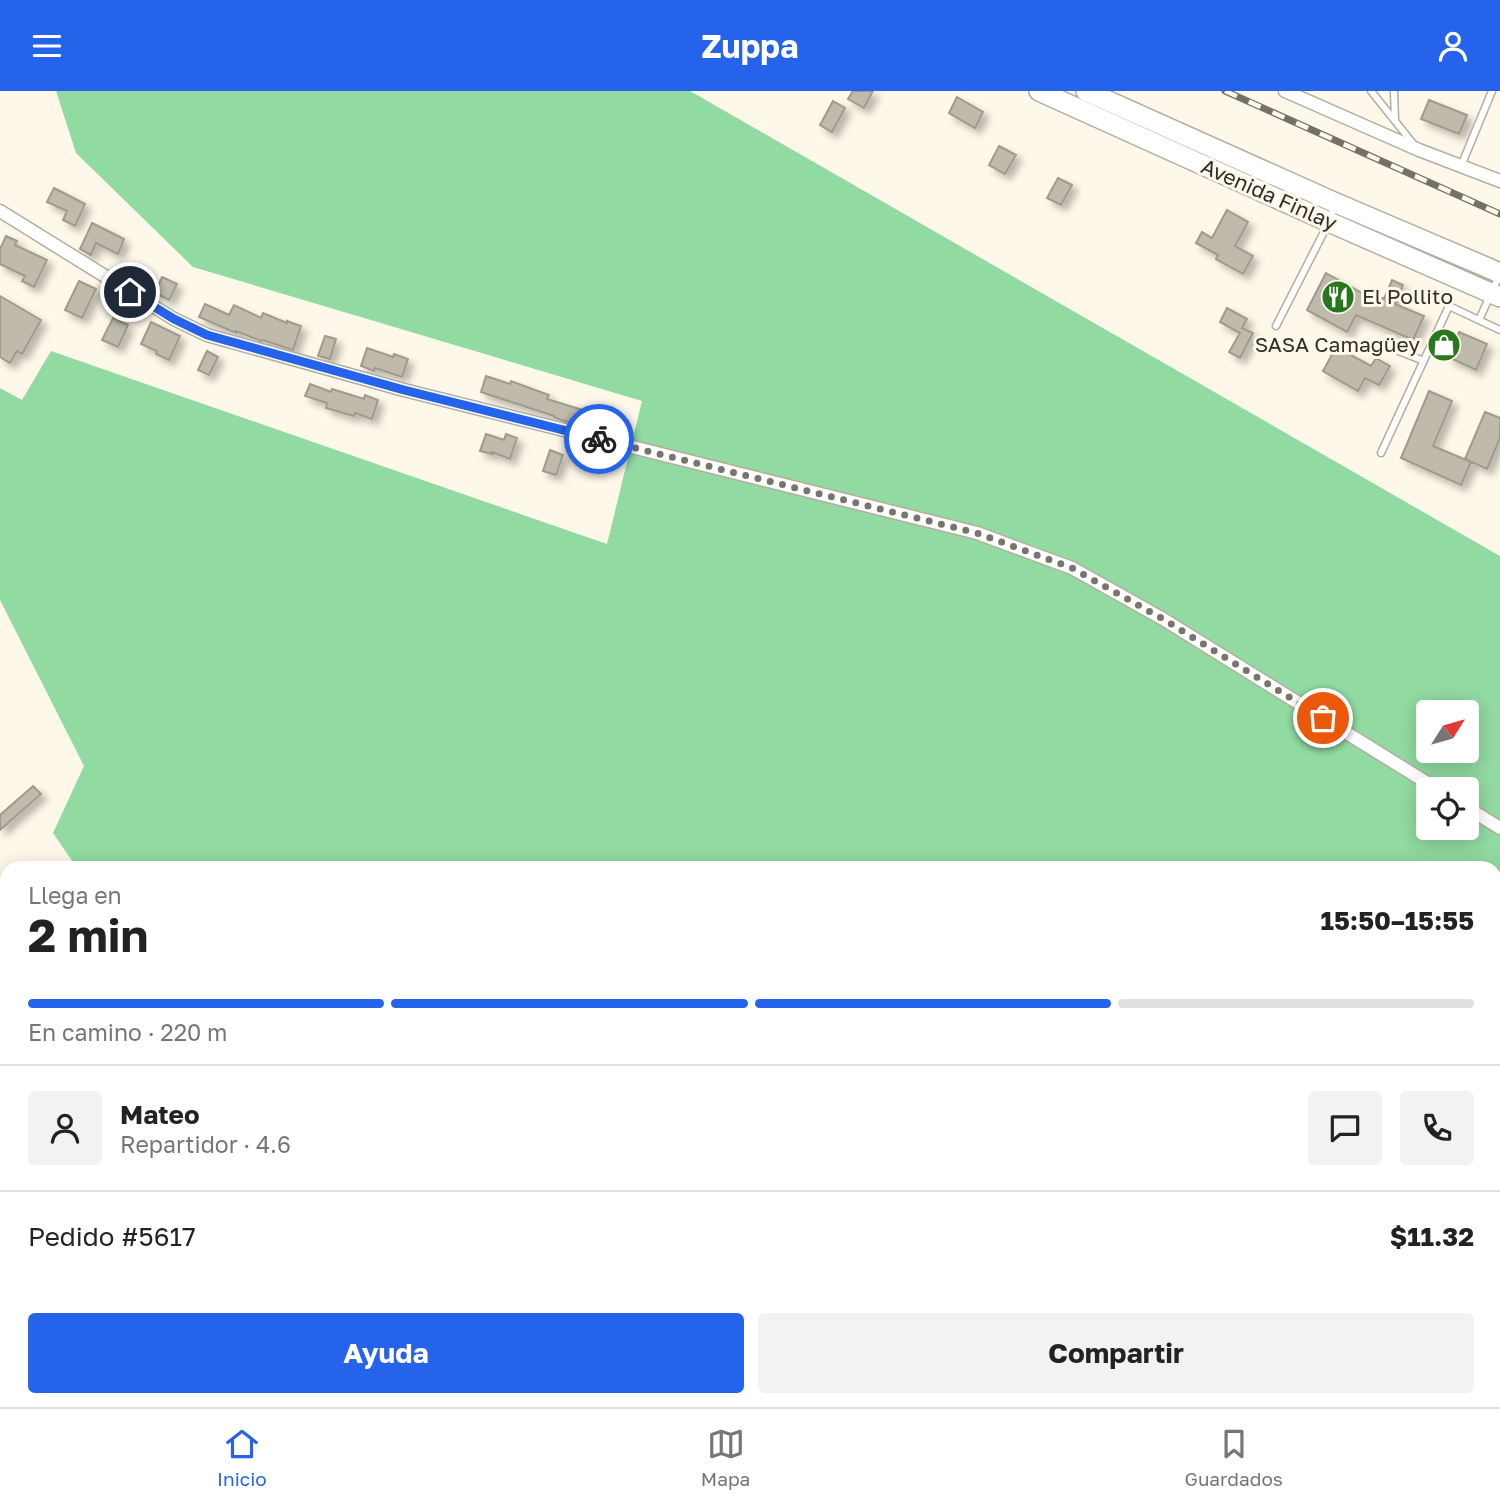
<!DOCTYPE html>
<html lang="es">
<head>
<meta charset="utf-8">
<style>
	body { margin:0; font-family:"Golos Text",sans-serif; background:#f2f2f2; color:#222; height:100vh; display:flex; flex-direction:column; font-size:26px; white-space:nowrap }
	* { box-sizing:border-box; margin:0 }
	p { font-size:23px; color:#767676 }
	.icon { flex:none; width:38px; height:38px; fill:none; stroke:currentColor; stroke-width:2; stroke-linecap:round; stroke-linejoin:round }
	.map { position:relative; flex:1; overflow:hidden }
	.details { position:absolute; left:0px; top:770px; width:1502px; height:546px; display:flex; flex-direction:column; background:#fff; border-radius:21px 21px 0 0; box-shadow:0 4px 18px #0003 }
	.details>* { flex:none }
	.needle { width:46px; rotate:53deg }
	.fabs { position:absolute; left:1416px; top:609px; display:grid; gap:14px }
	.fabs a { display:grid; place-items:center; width:63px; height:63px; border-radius:7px; background:#fff; box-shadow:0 4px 18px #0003; font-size:35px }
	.pin { position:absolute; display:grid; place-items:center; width:60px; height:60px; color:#fff; margin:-30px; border:4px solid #fff; border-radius:50%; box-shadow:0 2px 7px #0007 }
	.courier { position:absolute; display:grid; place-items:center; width:70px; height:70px; margin:-35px; border:5px solid #2563eb; border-radius:50%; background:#fff; color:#222; box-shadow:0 2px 9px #0007 }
	.summary em { font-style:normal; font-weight:700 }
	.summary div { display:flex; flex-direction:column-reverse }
	.summary { display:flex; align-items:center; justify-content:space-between; height:119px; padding:0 28px }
	h1 { font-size:46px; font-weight:700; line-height:52px }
	.bar { display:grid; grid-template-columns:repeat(4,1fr); gap:10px 7px; align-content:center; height:84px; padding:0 28px }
	.bar i { height:9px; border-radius:5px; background:#e0e0e0 }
	.bar .on { background:#2563eb }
	.bar p { grid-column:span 4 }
	.line { display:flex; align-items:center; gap:18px; padding:0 28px; border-top:2px solid #e0e0e0 }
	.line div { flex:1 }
	.round { display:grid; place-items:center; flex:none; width:74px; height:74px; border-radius:7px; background:#f2f2f2 }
	.cta { display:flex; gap:14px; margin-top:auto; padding:14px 28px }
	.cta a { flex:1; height:80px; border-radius:7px; background:#2563eb; color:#fff; font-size:28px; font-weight:700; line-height:80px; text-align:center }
	.cta a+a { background:#f2f2f2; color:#222 }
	header { display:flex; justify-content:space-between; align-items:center; height:91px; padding:0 28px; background:#2563eb; color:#fff; font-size:32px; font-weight:700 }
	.menu { display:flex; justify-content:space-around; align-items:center; height:98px; border-top:2px solid #e0e0e0; background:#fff; font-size:19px; color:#767676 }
	.menu a { display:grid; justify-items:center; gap:4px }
	.menu .on { color:#2563eb }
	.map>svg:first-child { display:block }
	.green { fill:#91daa1; fill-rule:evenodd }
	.building { fill:#bfbaac; stroke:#9f9a8d; stroke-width:2; filter:url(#shadow) }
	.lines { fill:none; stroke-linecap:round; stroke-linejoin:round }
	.service-casing { stroke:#b3aea0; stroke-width:9 }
	.minor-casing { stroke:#b3aea0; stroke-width:15 }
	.trunk-casing { stroke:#b3aea0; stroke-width:22 }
	.service { stroke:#fff; stroke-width:6 }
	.minor { stroke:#fff; stroke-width:12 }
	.trunk { stroke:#fff; stroke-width:19 }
	.rail-casing { stroke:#747169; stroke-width:7 }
	.rail { stroke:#fdf8e9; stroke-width:4.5; stroke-dasharray:13; stroke-linecap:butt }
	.done { stroke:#78756c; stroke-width:7; stroke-dasharray:0 12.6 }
	.route { stroke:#2563eb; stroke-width:9 }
	.labels { text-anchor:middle; stroke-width:6; stroke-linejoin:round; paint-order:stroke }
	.street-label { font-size:21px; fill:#302e29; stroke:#fdf8e9 }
	.poi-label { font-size:21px; fill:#302e29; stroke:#fdf8e9; text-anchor:start }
</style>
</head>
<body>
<header><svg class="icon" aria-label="menu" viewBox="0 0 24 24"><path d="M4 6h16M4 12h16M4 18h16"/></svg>Zuppa<svg class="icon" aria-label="person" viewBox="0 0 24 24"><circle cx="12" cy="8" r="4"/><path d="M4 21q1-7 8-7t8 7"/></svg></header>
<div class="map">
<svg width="1500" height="1316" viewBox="0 0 1500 1316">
	<defs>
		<filter id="shadow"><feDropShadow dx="5.5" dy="5.5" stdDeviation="3.5" flood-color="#0004"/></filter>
	</defs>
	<rect width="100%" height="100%" fill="#fdf8e9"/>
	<path class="green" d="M56,0H690L1500,465V1252L1494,1249V777H77L53,742L84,675L0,509V297L22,309L51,260L607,453L642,310L193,176L76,62ZM1428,621H1466V660H1428ZM1428,698H1466V737H1428Z
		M7,896V1309H1099L1096,1316H0V904Z"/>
	<path class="building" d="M853,0H873L864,17L848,8Z
		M957,6L983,21L975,37L949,22Z
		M1429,9L1467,24L1459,43L1421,28Z
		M833,10L845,17L832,41L820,34Z
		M999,55L1016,64L1005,83L989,74Z
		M1058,87L1072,94L1061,114L1047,107Z
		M54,97L85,113L75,135L63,129L67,120L47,111Z
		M1227,119L1248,131L1235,155L1253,165L1243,183L1216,168L1218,164L1196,152L1202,141L1212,147Z
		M92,132L124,148L118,163L96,152L91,164L80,158Z
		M6,145L17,150L15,154L47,169L34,196L22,190L25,185L0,173V158Z
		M1326,182L1380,212L1382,207L1384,208L1392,189L1403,194L1395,213L1424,225L1413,249L1356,224L1347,241L1307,219Z
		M162,186L177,193L169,209L155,202Z
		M79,190L96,198L82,227L65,219Z
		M0,205L41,229L22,263L17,260L10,272L0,266Z
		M205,213L229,224L234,214L261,227L263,222L287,232V230L301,235L293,259L263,249L261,250L236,240V242L199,226Z
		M1227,217L1247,228L1242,237L1253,242L1240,267L1229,261L1240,242L1220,231Z
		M113,227L128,234L118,256L102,249Z
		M151,231L180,245L169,269L156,263L157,260L141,253Z
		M1459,241L1487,253L1476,279L1448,266Z
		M325,245L336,248L330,268L318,265Z
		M1336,256L1371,275L1376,267L1390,275L1379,294L1365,287L1358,300L1323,280Z
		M367,257L393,266L394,263L408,268L402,286L375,277L374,280L361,275Z
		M207,260L218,266L209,284L198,279Z
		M486,285L510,293L511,290L549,304L547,308L592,322L587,336L561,329L554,326V325L481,301Z
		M310,293L331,301L332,298L364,308L365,304L378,309L372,328L355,322L354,325L326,317L327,312L305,305Z
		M1429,300L1452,310L1433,355L1471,371L1461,394L1401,367Z
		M1485,321L1500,327V347L1487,378L1465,368Z
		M486,343L504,349L506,343L517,347L510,368L492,361V363L480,360Z
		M550,359L563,364L556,384L543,380Z
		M33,695L41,703L0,739V724Z"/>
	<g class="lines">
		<defs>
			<path id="service" d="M1371,0L1415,55
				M1394,0L1395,29
				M1461,75L1492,0
				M1479,229L1499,185
				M1276,235L1329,131L1335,114
				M1386,255L1424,270
				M1381,362L1449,215L1500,239"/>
			<path id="minor" d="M1285,0L1419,59L1500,90
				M0,120L174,228L207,244L404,299L977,442L1072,477L1163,528L1437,698
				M1466,716L1500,737
				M0,1021L7,1020
				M1494,1036L1500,1037
				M1494,1227L1500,1222
				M1425,1316L1431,1309"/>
			<path id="trunk" d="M1039,0L1329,131L1500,206
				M1086,0L1336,112L1500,182"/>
		</defs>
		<use href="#service" class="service-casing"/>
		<use href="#minor" class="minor-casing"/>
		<use href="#trunk" class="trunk-casing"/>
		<use href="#service" class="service"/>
		<use href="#minor" class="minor"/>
		<use href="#trunk" class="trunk"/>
		<defs>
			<path id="rail" d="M1225,0L1500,123"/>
		</defs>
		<use href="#rail" class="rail-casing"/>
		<use href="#rail" class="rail"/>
	</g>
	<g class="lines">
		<path class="done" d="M599,348L977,442L1072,477L1163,528L1323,627"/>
		<path class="route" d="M130,201L174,228L207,244L404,299L599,348"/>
	</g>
	<defs>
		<symbol id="restaurant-disc" viewBox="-11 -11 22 22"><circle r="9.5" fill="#27771f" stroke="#fdf8e9"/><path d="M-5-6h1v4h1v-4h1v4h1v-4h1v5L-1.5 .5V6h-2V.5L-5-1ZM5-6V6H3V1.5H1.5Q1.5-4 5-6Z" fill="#fff"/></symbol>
		<symbol id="shop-disc" viewBox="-11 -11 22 22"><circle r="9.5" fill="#27771f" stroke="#fdf8e9"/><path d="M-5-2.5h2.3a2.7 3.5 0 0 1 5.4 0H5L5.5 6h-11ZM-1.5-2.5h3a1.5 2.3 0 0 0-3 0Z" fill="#fff"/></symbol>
	</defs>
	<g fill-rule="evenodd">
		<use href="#restaurant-disc" x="1319" y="187" width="38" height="38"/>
		<use href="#shop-disc" x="1425" y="235" width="38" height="38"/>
	</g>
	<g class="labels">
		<g class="street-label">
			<text transform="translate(1269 104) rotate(24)" y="7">Avenida Finlay</text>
		</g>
		<g class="poi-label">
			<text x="1362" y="213">El Pollito</text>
			<text x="1420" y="261" text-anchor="end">SASA Camagüey</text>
		</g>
	</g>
</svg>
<div class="fabs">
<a><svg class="needle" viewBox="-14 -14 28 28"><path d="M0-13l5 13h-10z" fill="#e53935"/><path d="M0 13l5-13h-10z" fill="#767676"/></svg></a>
<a><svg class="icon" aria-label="locate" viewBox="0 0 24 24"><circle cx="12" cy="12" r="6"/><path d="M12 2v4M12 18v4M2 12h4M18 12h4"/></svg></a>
</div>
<div class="pin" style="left:1323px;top:627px;background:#ea580c"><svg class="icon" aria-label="bag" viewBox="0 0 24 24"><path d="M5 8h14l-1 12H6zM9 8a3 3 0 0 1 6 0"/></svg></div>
<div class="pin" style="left:130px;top:201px;background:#1f2937"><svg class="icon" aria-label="home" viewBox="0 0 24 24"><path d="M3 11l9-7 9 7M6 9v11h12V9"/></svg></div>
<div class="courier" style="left:599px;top:348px"><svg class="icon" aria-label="bike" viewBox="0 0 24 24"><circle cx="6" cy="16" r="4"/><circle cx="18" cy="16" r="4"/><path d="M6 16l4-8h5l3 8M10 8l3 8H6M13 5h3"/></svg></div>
<section class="details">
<div class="summary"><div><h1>2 min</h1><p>Llega en</p></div><em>15:50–15:55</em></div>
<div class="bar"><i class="on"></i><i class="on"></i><i class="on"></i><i></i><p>En camino · 220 m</p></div>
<div class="line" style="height:126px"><a class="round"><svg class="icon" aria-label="person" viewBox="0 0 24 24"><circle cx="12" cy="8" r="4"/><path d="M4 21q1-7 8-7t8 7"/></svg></a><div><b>Mateo</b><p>Repartidor · 4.6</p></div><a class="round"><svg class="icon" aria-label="chat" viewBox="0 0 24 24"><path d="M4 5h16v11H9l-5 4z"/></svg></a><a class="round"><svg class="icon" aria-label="phone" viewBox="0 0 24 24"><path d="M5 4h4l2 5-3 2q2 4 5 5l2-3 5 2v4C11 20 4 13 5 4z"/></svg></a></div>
<div class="line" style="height:91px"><div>Pedido #5617</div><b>$11.32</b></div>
<div class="cta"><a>Ayuda</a><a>Compartir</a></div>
</section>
</div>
<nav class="menu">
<a class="on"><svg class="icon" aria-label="home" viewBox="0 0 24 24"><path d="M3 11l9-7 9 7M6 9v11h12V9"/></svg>Inicio</a>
<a><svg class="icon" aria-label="map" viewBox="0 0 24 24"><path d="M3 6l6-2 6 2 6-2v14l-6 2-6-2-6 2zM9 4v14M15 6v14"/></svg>Mapa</a>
<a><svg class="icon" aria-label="saved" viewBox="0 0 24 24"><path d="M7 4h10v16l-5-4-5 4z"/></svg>Guardados</a>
</nav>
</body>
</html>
